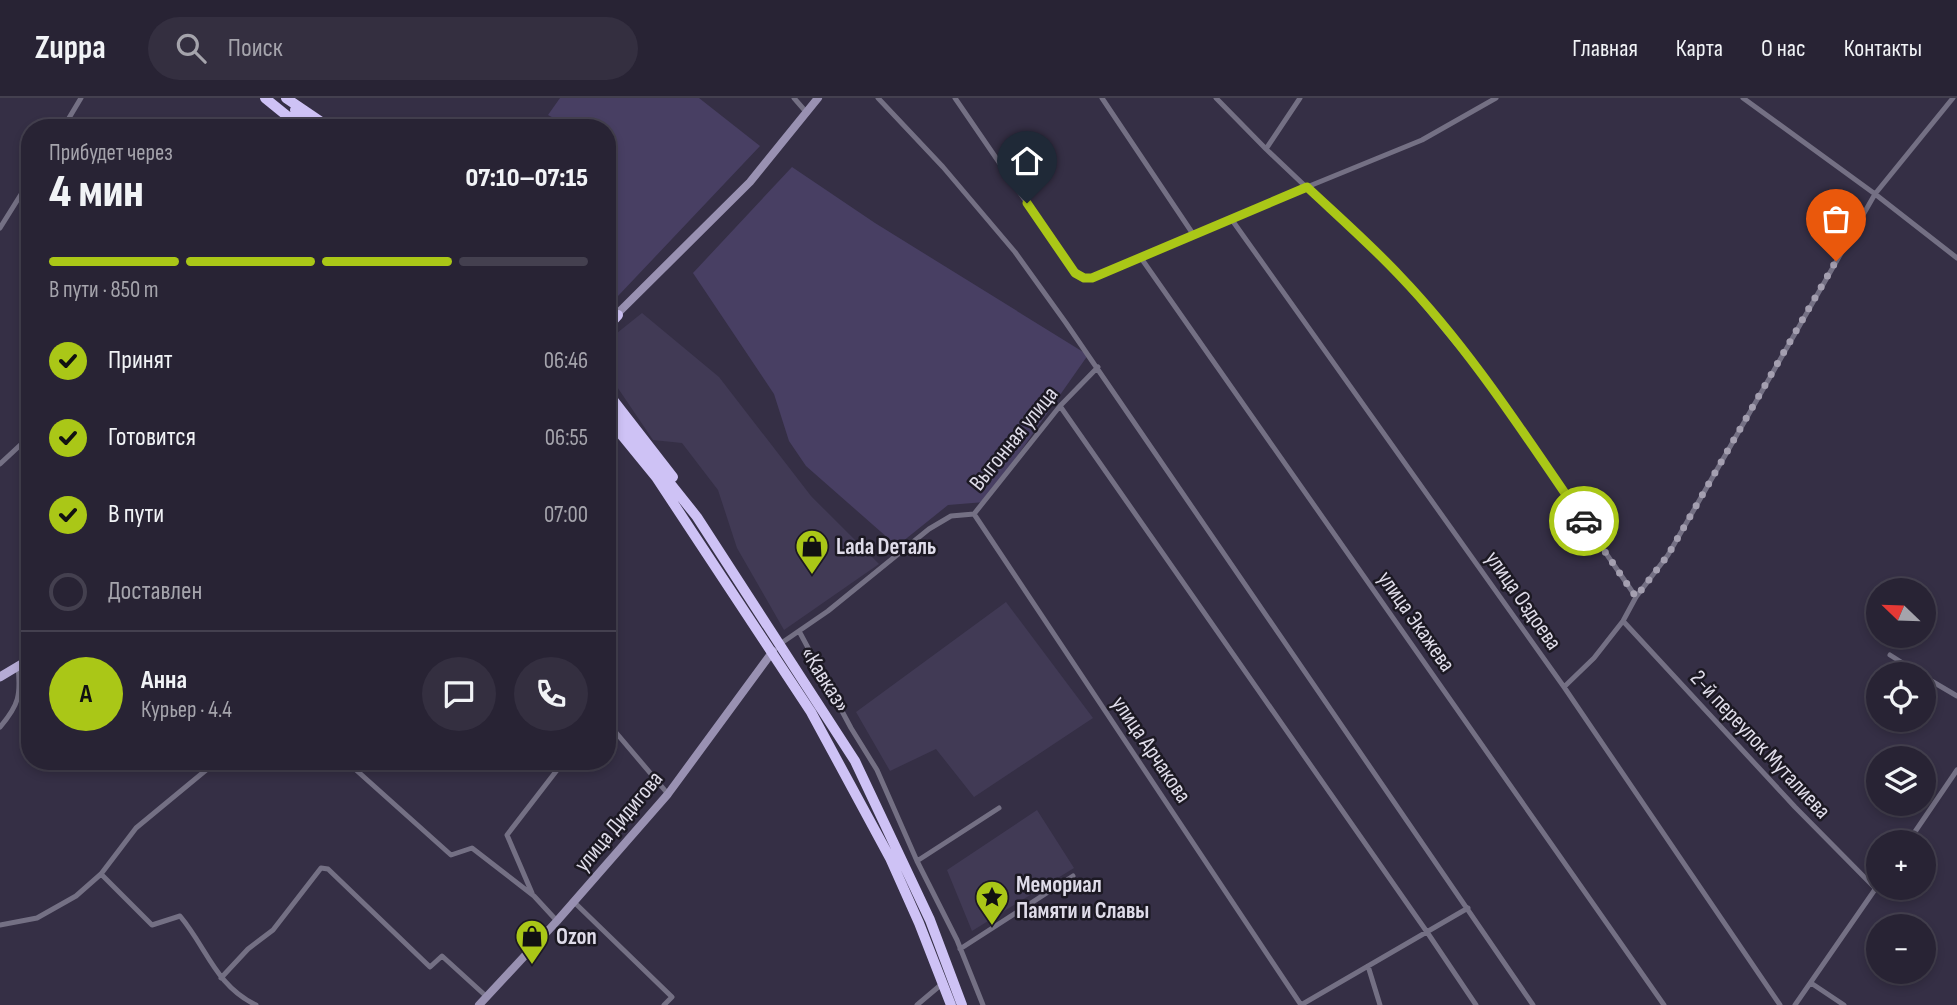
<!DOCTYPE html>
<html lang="ru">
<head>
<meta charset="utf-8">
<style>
	body { margin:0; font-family:"Sofia Sans Condensed",sans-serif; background:#342f40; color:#f1f3f6; height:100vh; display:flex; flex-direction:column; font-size:26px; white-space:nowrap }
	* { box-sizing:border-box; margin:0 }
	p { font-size:23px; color:#a5a4ac }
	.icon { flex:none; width:38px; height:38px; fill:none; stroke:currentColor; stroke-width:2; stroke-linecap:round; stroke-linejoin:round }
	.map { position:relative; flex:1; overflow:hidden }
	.sheet { position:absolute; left:21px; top:21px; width:595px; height:651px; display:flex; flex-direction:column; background:#282334; border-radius:28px; box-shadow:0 4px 10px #0003,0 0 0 2px #44404f }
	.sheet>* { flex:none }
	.needle { width:46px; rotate:293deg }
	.controls { position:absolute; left:1866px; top:480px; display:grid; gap:14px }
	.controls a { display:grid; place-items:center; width:70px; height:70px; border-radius:50%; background:#282334; box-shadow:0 4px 10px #0003,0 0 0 2px #44404f; font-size:35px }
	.pin { position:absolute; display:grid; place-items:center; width:60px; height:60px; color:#fff; margin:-72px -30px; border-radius:50% 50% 50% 0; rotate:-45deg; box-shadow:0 0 7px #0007 }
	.pin .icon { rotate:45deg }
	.courier { position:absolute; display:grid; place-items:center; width:70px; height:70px; margin:-35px; border:5px solid #aac717; border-radius:50%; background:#fff; color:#222; box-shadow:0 2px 9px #0007 }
	.overview em { font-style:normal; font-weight:800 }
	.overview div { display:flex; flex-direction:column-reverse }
	.overview { display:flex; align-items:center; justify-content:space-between; height:119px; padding:0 28px }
	h1 { font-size:46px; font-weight:800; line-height:52px }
	.bar { display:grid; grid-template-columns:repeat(4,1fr); gap:10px 7px; align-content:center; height:84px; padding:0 28px }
	.bar i { height:9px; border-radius:5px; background:#44404f }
	.bar .active { background:#aac717 }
	.bar p { grid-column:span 4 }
	.line { display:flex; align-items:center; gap:18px; padding:0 28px; border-top:2px solid #44404f }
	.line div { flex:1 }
	.round { display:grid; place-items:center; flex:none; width:74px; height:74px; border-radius:37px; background:#342f40 }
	ol { padding:0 28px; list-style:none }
	li { display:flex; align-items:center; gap:21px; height:77px }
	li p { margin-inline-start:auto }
	li .icon { padding:7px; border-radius:50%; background:#aac717; color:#111; stroke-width:4 }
	li:last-child { color:#a5a4ac }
	li i { width:38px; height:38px; border:4px solid #44404f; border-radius:50% }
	header { display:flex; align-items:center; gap:42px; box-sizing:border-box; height:98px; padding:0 35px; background:#282334; border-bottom:2px solid #44404f }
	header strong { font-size:33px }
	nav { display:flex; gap:38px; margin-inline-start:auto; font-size:24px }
	.search { width:490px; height:63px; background:#342f40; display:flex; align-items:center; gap:18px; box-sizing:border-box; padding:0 24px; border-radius:38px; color:#a5a4ac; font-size:26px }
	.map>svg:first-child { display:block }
	.built { fill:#413a55 }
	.green { fill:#483f63 }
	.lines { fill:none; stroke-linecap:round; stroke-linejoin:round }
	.street { stroke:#747084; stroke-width:5 }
	.secondary { stroke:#9991b2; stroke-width:8 }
	.primary { stroke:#b5abd5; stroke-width:9 }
	.highway { stroke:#cec2f5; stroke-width:10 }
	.done { stroke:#a49fb0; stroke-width:7; stroke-dasharray:0 12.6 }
	.route { stroke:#aac717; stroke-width:9 }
	.labels { text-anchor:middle; stroke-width:5; stroke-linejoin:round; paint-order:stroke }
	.street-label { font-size:23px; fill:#dfdce9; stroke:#1c1923 }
	.poi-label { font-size:23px; font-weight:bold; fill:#dfdce9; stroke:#1c1923; text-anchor:start }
</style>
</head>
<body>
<header>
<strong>Zuppa</strong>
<div class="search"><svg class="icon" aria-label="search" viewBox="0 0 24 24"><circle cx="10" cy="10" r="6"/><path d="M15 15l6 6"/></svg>Поиск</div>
<nav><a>Главная</a><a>Карта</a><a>О нас</a><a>Контакты</a></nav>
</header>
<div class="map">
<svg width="1957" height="907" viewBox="0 0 1957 907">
	<rect width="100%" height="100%" fill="#352f45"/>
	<path class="built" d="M642,215L719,279L811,398L879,466L784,532L737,450L718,392L682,345L653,342L607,274V243Z
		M1006,504L1093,620L974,699L936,651L890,673L856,614Z
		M1037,712L1074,770L972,833L947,772Z"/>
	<path class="green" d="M560,0H699L760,48L618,198L607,189V30H565V26L548,17Z
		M792,69L875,125L1088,257L985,404L948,407L897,448L806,368L789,343L774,296L693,175Z"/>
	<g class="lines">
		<path class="street" d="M794,0L807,15
			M878,0L943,69L1015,154L1066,225L1533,907
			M955,0L1070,168L1084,180H1092L1193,136L1232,122L1307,89L1422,42L1496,0
			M1102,0L1193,136
			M1216,0L1266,51
			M1300,0L1266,51L1401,179L1491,288L1636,499
			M1743,0L1875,96L1957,160
			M63,30L81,0
			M1232,122L1564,589L1780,907
			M0,130L30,82
			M1141,160L1664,907
			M1060,308L1427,834L1476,907
			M0,366L30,338
			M974,416L1301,907
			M1623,523L1795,709L1876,791
			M799,533L851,630L877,672L917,763L957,842L983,907
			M780,546L828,513L929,431L951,418L974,416L1060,308L1098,269
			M1890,557L1920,576
			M1923,578L1957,598
			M1564,589L1594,560L1623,523L1636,499L1668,457L1875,96L1953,0
			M607,624L668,696
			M0,629C19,607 21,597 18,568
			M346,663L451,757L472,750L534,798L557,823
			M1908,744L1957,672
			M917,763L999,710
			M101,776L152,827L180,818C207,850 215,887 256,907
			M532,795L507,737L564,663
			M574,804L672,899L664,907
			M0,827L37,820L76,798L101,776L136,730L217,663
			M960,851L1073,778
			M1368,868L1380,907
			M221,880L248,851L273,832L321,770L328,771L430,869L442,858L487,899
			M1811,885L1844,907
			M917,907L943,885
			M1301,907L1468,810
			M1795,907L1876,790"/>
		<path class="secondary" d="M613,220L750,84L818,0
			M479,907L557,823L668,696L773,553"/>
		<path class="primary" d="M0,579L30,561"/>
		<path class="highway" d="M265,0L302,30
			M286,0L330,30
			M295,12L315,30
			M607,229L618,217
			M607,294L673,379
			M607,306L697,419L855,663L930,822L962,907
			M607,319L656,379L811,614L890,760L919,825L951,907"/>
	</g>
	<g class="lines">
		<path class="done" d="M1584,423L1636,499L1668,457L1836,163"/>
		<path class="route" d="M1027,105L1075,175L1084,180H1092L1307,89C1338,118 1371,147 1400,178C1471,252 1526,339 1584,423"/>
	</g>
	<defs>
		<symbol id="shop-pin" viewBox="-11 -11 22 30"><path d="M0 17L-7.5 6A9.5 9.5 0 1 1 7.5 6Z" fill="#aac717" stroke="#1c1923"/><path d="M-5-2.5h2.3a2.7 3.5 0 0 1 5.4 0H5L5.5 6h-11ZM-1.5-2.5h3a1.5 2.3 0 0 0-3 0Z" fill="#111"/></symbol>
		<symbol id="sight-pin" viewBox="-11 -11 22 30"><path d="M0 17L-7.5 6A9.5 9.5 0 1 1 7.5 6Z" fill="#aac717" stroke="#1c1923"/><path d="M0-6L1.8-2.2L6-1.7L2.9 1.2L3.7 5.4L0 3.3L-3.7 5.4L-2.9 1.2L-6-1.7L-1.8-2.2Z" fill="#111"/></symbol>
	</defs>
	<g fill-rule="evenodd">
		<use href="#shop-pin" x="793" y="429" width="38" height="52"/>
		<use href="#sight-pin" x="973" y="780" width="38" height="52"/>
		<use href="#shop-pin" x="513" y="819" width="38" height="52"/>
	</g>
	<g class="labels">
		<g class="street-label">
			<text transform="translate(1013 340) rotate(-51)" y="8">Выгонная улица</text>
			<text transform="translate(1524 502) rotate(55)" y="8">улица Оздоева</text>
			<text transform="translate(1417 523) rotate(55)" y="8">улица Экажева</text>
			<text transform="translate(826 581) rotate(58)" y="8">«Кавказ»</text>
			<text transform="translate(1761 646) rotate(47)" y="8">2-й переулок Муталиева</text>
			<text transform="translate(1152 651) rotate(56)" y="8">улица Арчакова</text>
			<text transform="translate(618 723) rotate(-50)" y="8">улица Дидигова</text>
		</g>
		<g class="poi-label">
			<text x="836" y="456">Lada Dеталь</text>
			<text x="1016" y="794">Мемориал<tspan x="1016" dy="26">Памяти и Славы</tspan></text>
			<text x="556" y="846">Ozon</text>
		</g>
	</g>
</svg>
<div class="controls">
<a><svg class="needle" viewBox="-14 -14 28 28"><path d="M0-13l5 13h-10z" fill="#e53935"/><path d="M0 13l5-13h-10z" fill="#a5a4ac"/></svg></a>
<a><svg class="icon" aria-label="locate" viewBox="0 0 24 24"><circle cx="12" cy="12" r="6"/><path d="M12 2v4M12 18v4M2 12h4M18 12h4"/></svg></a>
<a><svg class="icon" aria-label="layers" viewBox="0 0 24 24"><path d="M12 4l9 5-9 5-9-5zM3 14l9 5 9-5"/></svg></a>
<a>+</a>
<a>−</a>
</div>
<div class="pin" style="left:1836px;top:163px;background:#ea580c"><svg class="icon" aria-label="bag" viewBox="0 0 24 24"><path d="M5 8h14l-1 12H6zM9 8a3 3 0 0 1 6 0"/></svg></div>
<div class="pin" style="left:1027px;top:105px;background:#1f2937"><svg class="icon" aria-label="home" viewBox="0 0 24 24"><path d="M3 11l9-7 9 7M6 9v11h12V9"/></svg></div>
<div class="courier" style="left:1584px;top:423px"><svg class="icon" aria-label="car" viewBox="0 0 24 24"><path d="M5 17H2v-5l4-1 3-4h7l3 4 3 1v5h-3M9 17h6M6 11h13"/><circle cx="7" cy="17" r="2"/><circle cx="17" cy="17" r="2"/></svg></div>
<section class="sheet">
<div class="overview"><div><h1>4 мин</h1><p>Прибудет через</p></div><em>07:10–07:15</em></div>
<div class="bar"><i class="active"></i><i class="active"></i><i class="active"></i><i></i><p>В пути · 850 m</p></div>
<ol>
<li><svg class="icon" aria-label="check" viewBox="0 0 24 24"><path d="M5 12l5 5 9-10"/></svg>Принят<p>06:46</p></li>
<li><svg class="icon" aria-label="check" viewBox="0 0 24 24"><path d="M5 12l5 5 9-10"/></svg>Готовится<p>06:55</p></li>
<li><svg class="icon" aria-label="check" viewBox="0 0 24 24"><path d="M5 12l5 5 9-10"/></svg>В пути<p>07:00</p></li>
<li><i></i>Доставлен</li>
</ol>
<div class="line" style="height:126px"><b class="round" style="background:#aac717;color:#111">А</b><div><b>Анна</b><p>Курьер · 4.4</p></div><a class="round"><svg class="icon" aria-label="chat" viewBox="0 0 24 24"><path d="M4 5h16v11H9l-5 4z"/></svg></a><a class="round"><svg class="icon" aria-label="phone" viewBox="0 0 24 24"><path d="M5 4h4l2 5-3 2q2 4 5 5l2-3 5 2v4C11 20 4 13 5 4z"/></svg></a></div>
</section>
</div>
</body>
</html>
